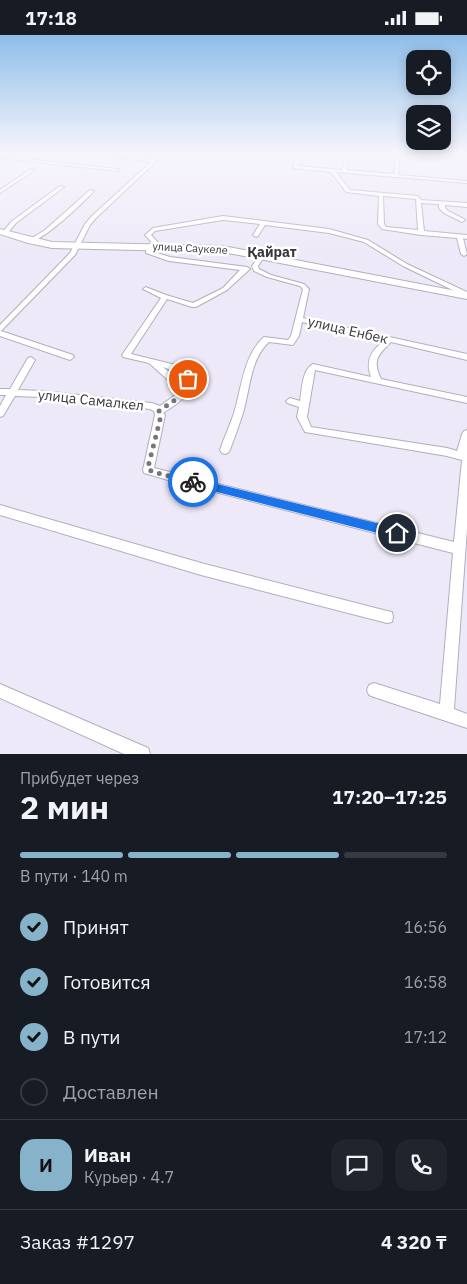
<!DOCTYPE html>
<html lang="ru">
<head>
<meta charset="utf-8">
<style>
	body { margin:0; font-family:"IBM Plex Sans",sans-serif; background:#20242c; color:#f1f3f6; height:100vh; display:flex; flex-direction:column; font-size:19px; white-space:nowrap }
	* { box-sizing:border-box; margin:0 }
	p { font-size:16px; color:#9ea1a6 }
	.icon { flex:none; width:28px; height:28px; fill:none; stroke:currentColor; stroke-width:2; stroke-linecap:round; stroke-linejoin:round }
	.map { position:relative; height:719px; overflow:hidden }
	.sheet { display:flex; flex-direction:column; background:#171b24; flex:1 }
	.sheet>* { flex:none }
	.controls { position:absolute; left:406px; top:15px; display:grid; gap:10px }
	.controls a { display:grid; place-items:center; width:45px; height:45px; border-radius:10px; background:#171b24; box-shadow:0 2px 12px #0003; font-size:25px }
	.pin { position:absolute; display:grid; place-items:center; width:42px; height:42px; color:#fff; margin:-21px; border:2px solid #fff; border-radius:50%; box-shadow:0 1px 5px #0007 }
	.courier { position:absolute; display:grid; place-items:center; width:50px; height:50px; margin:-25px; border:4px solid #1a73e8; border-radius:50%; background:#fff; color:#222; box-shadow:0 1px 6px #0007 }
	.headline em { font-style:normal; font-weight:700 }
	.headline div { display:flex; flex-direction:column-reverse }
	.headline { display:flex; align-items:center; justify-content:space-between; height:85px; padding:0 20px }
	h1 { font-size:32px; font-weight:700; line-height:38px }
	.bar { display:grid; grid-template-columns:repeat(4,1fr); gap:8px 5px; align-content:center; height:60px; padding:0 20px }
	.bar i { height:6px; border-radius:4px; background:#363941 }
	.bar .on { background:#87b3ca }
	.bar p { grid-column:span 4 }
	.line { display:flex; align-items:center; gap:12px; padding:0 20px; border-top:1px solid #363941 }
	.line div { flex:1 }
	.round { display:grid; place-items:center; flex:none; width:52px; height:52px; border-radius:15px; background:#20242c }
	ol { padding:0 20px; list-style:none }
	li { display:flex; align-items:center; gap:15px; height:55px }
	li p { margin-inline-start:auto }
	li .icon { padding:5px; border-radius:50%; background:#87b3ca; color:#111; stroke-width:4 }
	li:last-child { color:#9ea1a6 }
	li i { width:28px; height:28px; border:2px solid #363941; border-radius:50% }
	.status { display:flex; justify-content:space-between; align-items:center; height:35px; padding:0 25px; background:#171b24; direction:ltr }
	.status svg { height:14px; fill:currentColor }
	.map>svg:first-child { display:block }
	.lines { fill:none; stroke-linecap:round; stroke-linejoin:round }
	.street-casing { stroke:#b2aebb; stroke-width:2 }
	.secondary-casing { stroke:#b2aebb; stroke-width:2 }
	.street { fill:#fff; fill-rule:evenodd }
	.secondary { fill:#fff; fill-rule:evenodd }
	.route { fill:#1a73e8 }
	.done { stroke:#78757e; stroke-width:5; stroke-dasharray:0 9 }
	.labels { text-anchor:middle; stroke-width:5; stroke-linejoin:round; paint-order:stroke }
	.far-street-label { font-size:11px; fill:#38363c; stroke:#fff }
	.far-quarter-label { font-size:14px; font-weight:bold; fill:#38363c; stroke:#fff }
	.street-label { font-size:14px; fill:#38363c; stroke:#fff }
</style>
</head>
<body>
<div class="status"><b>17:18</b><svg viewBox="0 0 49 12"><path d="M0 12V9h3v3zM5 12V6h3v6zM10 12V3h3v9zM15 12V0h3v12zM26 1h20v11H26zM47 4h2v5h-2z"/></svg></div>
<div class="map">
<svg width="467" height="719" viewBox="0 0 467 719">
	<rect width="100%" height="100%" fill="#eee9f8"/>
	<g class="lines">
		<defs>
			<path id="street" d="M90,119H106L153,125L159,119H164L96,183L90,190L75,220L1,296L73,320L74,322L70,325L0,301V290L70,218L85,189L92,181L151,127Z
				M297,119H301L298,131L342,135L346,119H350L346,135L394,139L396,119H400L398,140L467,146V148L336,137L350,155L418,161L421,165L467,168V172L445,170V173L448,176L464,184L465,185L462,187L444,178L439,173V169L421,168L424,196L467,200V204L463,203L467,219L464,221L461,219L457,203L421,200L382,194L378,189L379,161L346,157L331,137L293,133ZM383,161L416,164L418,195L386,192L384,189Z
				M0,121L117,134L119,135L117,136L0,123Z
				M31,134L35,135L0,158V155Z
				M60,151L64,152L16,188L7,199H3L2,198L12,186Z
				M90,155L94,156C84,167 42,207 29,207V205L45,195Z
				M223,181L329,194L368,205L407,229L467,257V262L403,231L364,207L329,198L265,190L258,201L256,202L253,200L260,189L223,185L155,196L151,200L161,211L158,213L156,212L145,200L153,193Z
				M149,209L152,211L151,216L170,222L247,232L250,234L227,255L196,272H192L167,264L131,319L180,331L189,335C198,356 179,368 163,378L165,380L154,433L454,507L462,425L447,421L305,397L297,382L299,372L287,368L286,366L290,363L300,366C302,354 302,335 313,329L371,342C365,326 371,315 384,306L302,287L299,301L293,310L269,307C250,324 250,355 243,378C239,391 234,403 230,415L228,418L225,419L222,418L220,415C224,403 230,390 234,378C242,352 243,321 264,302L288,305L291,301L303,254L300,251L267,242L254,236L252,231L260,220L265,221L258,231L259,234L271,240L304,249L309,254L303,283L467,319V325L391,307C378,320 372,325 381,344L467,362V368L315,335L307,382L311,392L447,413L457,416L462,399L464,396L467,395V494L454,674L467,679V693L374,662L369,660L367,655L369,650L374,648L440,669L453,518L168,445L144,438L143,435L155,380L154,376L150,374L43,362L15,361L3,381L0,382V371L6,360H0V354H10L28,323L31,322L35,325L18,355L43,356L152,368L160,371L178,358L179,356V355L149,328L123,322L122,320L161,263L143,254L146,252L148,253L166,260L193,268L223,253L240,235L169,226L146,218V211ZM163,332L182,339L183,349Z
				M0,470L201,528L387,576L392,577L393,582L392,587L387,588L201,540L0,480Z
				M0,649L148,713L150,719H124L0,663Z"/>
			<path id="secondary" d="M0,194L52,207L223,211L467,258V264L223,217L52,213L28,208L0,199Z"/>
		</defs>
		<use href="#street" class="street-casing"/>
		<use href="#secondary" class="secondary-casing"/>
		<use href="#street" class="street"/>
		<use href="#secondary" class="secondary"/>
	</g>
	<linearGradient id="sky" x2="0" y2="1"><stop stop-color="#8ebee9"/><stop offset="0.54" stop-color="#f7f5fc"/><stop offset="1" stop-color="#f7f5fc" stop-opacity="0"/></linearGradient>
	<rect width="467" height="220" fill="url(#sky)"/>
	<path class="route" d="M193,443L397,493L403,498L397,503L193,451L188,447Z"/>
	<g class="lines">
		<path class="done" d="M188,344L182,360L159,376L160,385L148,432V434L153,437L193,447"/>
	</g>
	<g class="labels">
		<g class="far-street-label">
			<text transform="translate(190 213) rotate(3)" y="4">улица Саукеле</text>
		</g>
		<g class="far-quarter-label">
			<text x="272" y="222">Қайрат</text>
		</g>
		<g class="street-label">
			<text transform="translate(348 295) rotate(13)" y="5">улица Енбек</text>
			<text transform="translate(91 365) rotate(6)" y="5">улица Самалкел</text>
		</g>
	</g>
</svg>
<div class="controls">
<a><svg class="icon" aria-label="locate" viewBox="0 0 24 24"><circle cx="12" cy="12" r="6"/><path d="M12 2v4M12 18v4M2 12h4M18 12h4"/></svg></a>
<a><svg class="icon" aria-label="layers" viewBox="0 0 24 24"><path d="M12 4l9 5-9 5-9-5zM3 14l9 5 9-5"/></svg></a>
</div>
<div class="pin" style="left:188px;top:344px;background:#ea580c"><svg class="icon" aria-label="bag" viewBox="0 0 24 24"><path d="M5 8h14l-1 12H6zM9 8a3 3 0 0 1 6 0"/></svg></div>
<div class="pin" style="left:397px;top:498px;background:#1f2937"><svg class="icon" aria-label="home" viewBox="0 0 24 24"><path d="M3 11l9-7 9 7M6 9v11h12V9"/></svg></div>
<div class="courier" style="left:193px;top:447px"><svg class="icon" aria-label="bike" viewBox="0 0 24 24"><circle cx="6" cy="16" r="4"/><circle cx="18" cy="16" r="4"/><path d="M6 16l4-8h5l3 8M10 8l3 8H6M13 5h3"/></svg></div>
</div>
<section class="sheet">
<div class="headline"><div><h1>2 мин</h1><p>Прибудет через</p></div><em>17:20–17:25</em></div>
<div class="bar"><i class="on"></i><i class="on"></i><i class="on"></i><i></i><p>В пути · 140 m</p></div>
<ol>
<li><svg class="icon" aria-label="check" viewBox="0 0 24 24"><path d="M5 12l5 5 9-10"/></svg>Принят<p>16:56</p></li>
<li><svg class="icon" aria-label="check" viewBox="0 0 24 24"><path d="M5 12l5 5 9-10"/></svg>Готовится<p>16:58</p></li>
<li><svg class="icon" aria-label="check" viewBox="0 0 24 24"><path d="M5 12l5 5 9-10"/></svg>В пути<p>17:12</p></li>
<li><i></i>Доставлен</li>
</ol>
<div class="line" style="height:90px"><b class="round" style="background:#87b3ca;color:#111">И</b><div><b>Иван</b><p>Курьер · 4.7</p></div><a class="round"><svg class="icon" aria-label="chat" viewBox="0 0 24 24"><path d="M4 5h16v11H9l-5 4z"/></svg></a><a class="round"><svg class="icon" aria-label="phone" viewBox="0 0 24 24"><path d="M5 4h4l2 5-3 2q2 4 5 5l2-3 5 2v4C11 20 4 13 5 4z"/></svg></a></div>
<div class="line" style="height:65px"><div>Заказ #1297</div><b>4 320 ₸</b></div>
</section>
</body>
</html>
